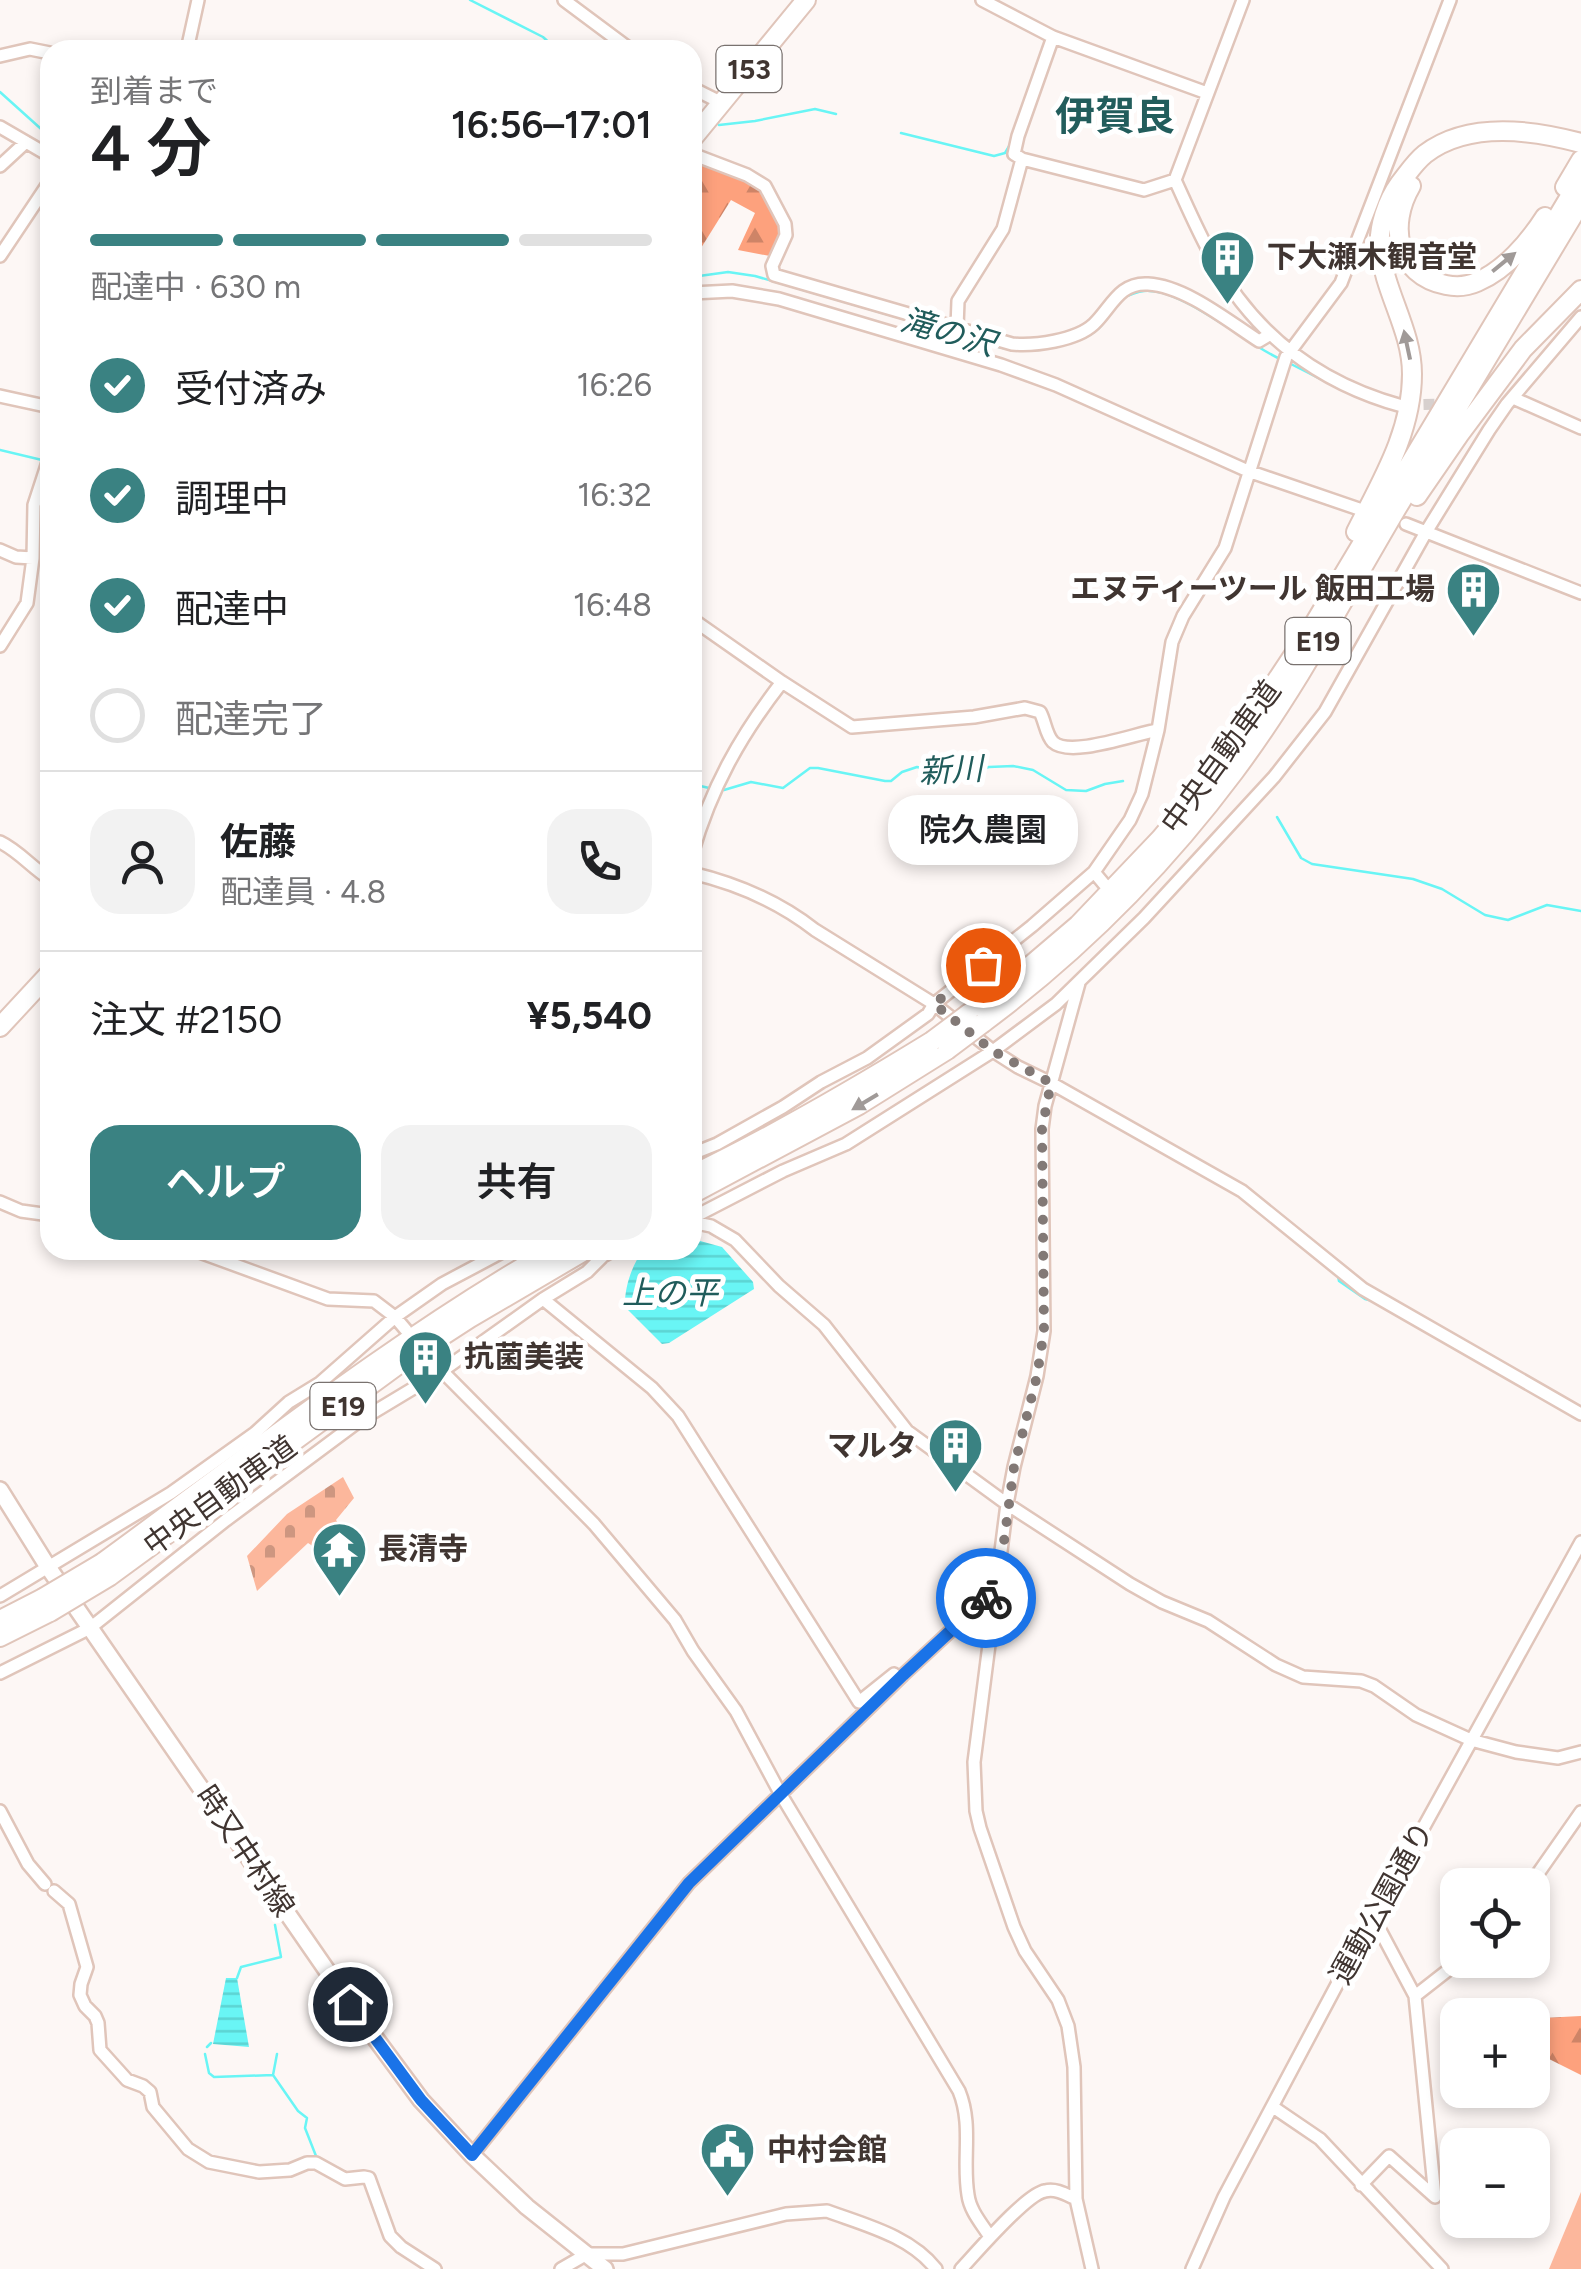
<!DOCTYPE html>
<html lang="ja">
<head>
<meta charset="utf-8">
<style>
	body { margin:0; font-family:Figtree,"Noto Sans JP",sans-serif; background:#f2f2f2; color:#202124; height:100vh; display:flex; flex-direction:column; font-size:38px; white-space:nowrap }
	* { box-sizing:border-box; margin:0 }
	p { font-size:32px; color:#757577 }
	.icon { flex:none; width:55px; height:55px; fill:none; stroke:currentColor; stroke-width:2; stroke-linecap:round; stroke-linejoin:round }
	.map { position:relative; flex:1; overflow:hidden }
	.sheet { position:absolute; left:40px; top:40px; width:662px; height:1220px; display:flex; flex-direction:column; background:#fff; border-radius:30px; box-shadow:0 5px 15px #0003 }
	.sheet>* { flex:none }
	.buttons { position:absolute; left:1440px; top:1868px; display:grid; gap:20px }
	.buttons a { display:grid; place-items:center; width:110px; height:110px; border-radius:20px; background:#fff; box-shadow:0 5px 15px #0003; font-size:50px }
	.pin { position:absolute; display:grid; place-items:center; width:85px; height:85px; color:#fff; margin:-42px; border:5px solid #fff; border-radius:50%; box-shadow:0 2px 10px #0007 }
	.courier { position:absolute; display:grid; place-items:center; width:100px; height:100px; margin:-50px; border:8px solid #1a73e8; border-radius:50%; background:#fff; color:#222; box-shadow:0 2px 12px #0007 }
	.bubble { position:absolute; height:70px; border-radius:30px; background:#fff; box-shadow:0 5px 15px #0003; font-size:32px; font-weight:600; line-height:70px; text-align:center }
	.overview em { font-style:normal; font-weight:600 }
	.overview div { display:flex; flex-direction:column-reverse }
	.overview { display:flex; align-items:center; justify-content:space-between; height:170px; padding:0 50px }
	h1 { font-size:65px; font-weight:600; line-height:75px }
	.bar { display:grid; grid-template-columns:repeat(4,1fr); gap:15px 10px; align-content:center; height:120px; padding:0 50px }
	.bar i { height:12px; border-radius:8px; background:#e0e0e0 }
	.bar .on { background:#3a8282 }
	.bar p { grid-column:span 4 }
	.line { display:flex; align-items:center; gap:25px; padding:0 50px; border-top:2px solid #e0e0e0 }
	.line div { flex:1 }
	.round { display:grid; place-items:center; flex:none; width:105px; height:105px; border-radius:30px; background:#f2f2f2 }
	ol { padding:0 50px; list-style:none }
	li { display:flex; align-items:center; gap:30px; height:110px }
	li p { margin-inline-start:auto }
	li .icon { padding:10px; border-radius:50%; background:#3a8282; color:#fff; stroke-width:4 }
	li:last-child { color:#757577 }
	li i { width:55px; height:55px; border:5px solid #e0e0e0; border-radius:50% }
	.button { display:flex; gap:20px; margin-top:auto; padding:20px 50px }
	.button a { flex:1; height:115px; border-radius:30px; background:#3a8282; color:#fff; font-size:40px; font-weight:600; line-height:115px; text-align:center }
	.button a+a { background:#f2f2f2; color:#202124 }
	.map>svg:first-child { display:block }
	.forest { fill:url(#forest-firs) }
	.cemetery { fill:url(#cemetery-stones) }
	.park { fill:#fcb79c }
	.water { fill:url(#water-rules) }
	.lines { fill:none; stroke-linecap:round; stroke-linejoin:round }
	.stream { stroke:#69f5f5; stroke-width:2.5 }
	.minor-tunnel { stroke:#d7d0ce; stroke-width:11; stroke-dasharray:11 5.5; stroke-linecap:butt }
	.minor-casing { stroke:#e0c5ba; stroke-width:16 }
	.major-casing { stroke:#e0c5ba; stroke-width:20 }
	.highway-casing { stroke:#e0c5ba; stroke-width:22 }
	.minor { stroke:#fff; stroke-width:11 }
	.major { stroke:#fff; stroke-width:15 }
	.highway { stroke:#fff; stroke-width:18 }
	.highway-bridge-casing { stroke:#e0c5ba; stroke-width:22; stroke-linecap:butt }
	.highway-bridge { stroke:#fff; stroke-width:18 }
	.oneway { fill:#a09a98 }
	.done { stroke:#827976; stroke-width:10; stroke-dasharray:0 18 }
	.route { stroke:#1a73e8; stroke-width:12 }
	.labels { text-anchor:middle; stroke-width:10; stroke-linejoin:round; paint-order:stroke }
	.shield { fill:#fff; stroke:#79726f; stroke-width:2.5 }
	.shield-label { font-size:28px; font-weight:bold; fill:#403531 }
	.poi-label { font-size:30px; font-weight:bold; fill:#403531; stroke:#fff; text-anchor:start }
	.street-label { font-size:30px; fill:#403531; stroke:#fff }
	.water-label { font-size:32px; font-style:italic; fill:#205c5b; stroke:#fff }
	.district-label { font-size:40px; font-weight:bold; fill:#225d5c; stroke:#fff }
</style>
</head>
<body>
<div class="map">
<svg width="1581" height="2269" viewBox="0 0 1581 2269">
	<defs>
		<pattern id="forest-firs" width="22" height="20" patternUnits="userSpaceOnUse" patternTransform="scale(2.5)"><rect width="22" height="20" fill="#fda17d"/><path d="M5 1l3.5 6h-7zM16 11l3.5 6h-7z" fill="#ce8467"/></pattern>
		<pattern id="cemetery-stones" width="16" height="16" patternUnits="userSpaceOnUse" patternTransform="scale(2.5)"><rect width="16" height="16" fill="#fcb79c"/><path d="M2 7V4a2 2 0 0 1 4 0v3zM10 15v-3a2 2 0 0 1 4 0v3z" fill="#cd9680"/></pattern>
		<pattern id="water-rules" width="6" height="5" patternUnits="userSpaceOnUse" patternTransform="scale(2.5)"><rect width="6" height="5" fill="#69f5f5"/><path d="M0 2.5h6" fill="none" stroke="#5cd3d2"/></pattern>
	</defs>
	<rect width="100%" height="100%" fill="#fdf7f5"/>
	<path class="forest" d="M693,160L743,178L763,189L782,225L770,256L738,250L755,213L731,200L701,248L693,245Z
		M1527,2010L1542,2018L1581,2016V2075L1533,2051L1532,2015H1471Z"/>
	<path class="cemetery" d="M343,1477L354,1498L336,1520L353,1546L333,1559L308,1543L257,1591L247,1556L287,1514Z"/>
	<path class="park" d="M1581,2192V2269H1549Z"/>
	<path class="water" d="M693,1239L722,1247L753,1282L754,1289L669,1343L662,1344L625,1307C624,1289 632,1263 644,1250H692Z
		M226,1978H237L249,2047L213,2044Z"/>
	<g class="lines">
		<path class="stream" d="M470,0L543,37L557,50
			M0,92L50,137
			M719,125L755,121L815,109L836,114
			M901,133L994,156L1005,153L1011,143
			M692,277L728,272L755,276L948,332
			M1127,296C1135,293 1142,290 1150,291C1186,292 1245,343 1280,359
			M960,335C992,345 1015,356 1049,348
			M1072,342C1090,338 1101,329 1111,312
			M1287,362L1338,388
			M0,450L42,460
			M692,784L709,788
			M724,790L751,782L783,788L810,768H818L885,781H891L902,772L917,767L955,776L989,767L1013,766L1033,770L1066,790L1086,791L1105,784L1123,781
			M1277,817L1301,858L1312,864L1413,879L1442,889L1485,915L1508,920L1547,905L1581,911
			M1338,1276L1339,1281L1365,1299L1373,1301
			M78,1914L92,1964
			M237,1978L241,1967L281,1957L275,1925
			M207,2047L211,2043
			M205,2054L209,2073L214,2077L273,2075L298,2111L307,2118L305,2128L316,2156
			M273,2075L277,2054"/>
		<path class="minor-tunnel" d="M1407,405L1448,404"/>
		<defs>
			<path id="minor" d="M564,0L631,50
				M982,0L1053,37L1207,93
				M1243,0L1175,180C1187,206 1198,232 1212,257C1253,333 1318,383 1402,406
				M1053,37L1018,136L1014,154L1022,159L1144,190L1175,180
				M187,50L198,0
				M0,56L30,49L50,53
				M692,88L722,103
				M0,127L50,156
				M692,154L747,175L765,186L785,224L786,235L772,266L774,275L1012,344C1034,346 1076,341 1094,324C1111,308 1119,282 1148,284C1185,286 1228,321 1259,341L1269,335
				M0,166L26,142
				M0,256L50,181
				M692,293L732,291L779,299L1001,365L1056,385L1248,471L1359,509
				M948,349L957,327L958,301L1003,229L1022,159
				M0,396L50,407
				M1513,398L1581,428
				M1406,524L1581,593
				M0,550L16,557L33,558
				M692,619L782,682L852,727L974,717L1025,708L1040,712C1045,721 1046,735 1053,742C1070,758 1134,734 1158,730
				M0,646L27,603L33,558L34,505L50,456
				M0,842C19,851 32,868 50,879
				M692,854C711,788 740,736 782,682
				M1094,872L1104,884
				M692,873C738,884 778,901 815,930L934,1004L993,1051L1018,1067L1051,1083L1242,1191L1363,1289L1581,1414
				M1079,983L1045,1106L1042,1129L1044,1331L1037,1376L1014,1467L1007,1504L974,1762L976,1811L980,1828L1014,1927L1025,1951L1058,2000L1068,2026L1074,2067L1076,2199L1092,2269
				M692,1154L717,1144L783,1107L821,1082L867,1058L928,1014L934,1004L1032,926L1094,872L1130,820L1142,794L1158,730L1172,642L1183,616L1225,548L1286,357L1341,283L1450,0
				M0,1202L21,1211L50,1215
				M692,1218L783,1171L846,1144L993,1051L1056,1004L1144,918L1274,777L1325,712L1426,532L1489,430L1507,404L1581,317
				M692,1222L711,1226L735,1240L779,1286L824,1325L907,1431L1007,1504L1130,1584L1162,1602L1208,1621L1276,1665L1303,1677L1361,1681L1374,1686L1416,1715L1471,1740L1516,1752L1558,1758L1581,1752
				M194,1250L328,1299L374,1301L395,1317L406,1330
				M543,1299L652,1388L678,1416L859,1702L894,1674
				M427,1360L442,1371L594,1524L675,1620L693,1651L736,1711L780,1793L959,2091C973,2125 962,2160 968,2195C970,2211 982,2224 990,2237
				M0,1596L171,1493L255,1433L289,1402L320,1383L395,1317L442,1284L506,1250
				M0,1673L90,1628L226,1520L359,1421L442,1371L543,1299L587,1272L603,1256L614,1250
				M0,1811L28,1864L45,1884
				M1530,1885L1581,1812
				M54,1891L69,1904L87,1967L81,1984L80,1995L85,2006L95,2016L98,2023L100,2050L127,2080L143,2086L150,2092L153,2107L188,2149L209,2162L259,2172L290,2170L307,2163H316L345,2179L364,2177L369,2178L390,2236L401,2247L435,2269
				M1415,1996L1461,1960
				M1273,2107L1320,2139L1442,2269
				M472,2155L689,1883L903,1675L998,1587
				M1361,2185L1389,2156L1435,2197L1415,1996L1373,1917
				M561,2269L587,2254H623L786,2214L827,2211C865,2225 910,2236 936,2269
				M961,2269C977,2252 1026,2194 1045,2191C1056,2188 1067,2195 1076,2199
				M1192,2269L1224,2197L1341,1977L1581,1542"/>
			<path id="major" d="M0,1490L48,1567L350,2004L421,2100L472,2155L527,2207L605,2269"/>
			<path id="highway" d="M692,139L806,0
				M1411,186C1388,225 1396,275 1446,285C1456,287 1468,286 1477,282C1505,270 1529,242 1545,217
				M1565,187L1581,160
				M1417,496L1459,435L1523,349L1581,290
				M1356,532C1381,482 1412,432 1412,374C1412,330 1384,292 1380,248C1378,227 1387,201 1400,183C1408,173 1415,162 1425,154C1468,121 1533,130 1581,143
				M968,1014L998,993L1078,925L1160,839L1214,775L1314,624L1581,178
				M983,1023C1078,952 1163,867 1234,772C1296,689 1345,596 1397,508C1458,406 1520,304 1581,202
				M0,1027L50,973
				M692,1175C775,1135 854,1089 932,1041
				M692,1194L859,1105L947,1050
				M102,1563C249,1456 393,1341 552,1250
				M110,1576L402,1362L470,1318L586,1250
				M0,1620L43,1598
				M0,1637L50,1612"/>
		</defs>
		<use href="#minor" class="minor-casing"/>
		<use href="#major" class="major-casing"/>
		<use href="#highway" class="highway-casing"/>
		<use href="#minor" class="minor"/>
		<use href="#major" class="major"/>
		<use href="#highway" class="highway"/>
		<defs>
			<path id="highway-bridge" d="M932,1041L968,1014
				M947,1050L983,1023
				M43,1598L102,1563
				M50,1612L110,1576"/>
		</defs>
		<use href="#highway-bridge" class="highway-bridge-casing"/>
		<use href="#highway-bridge" class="highway-bridge"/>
	</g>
	<defs><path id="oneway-solid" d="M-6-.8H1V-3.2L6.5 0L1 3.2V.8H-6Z" transform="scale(2.5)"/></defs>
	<g class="oneway">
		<use href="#oneway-solid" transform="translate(1504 262) rotate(-39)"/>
		<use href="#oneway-solid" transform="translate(1407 345) rotate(-102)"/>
		<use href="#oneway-solid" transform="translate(865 1102) rotate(149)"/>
	</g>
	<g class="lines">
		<path class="done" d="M983,965L934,1004L993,1051L1051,1083L1042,1129L1044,1331L1037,1376L1014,1467L998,1586L986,1598"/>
		<path class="route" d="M350,2004L421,2100L472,2155L689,1883L903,1675L986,1598"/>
	</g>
	<defs>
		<symbol id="building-pin" viewBox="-11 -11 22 30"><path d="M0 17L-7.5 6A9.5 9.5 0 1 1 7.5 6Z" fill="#3a8282" stroke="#fff"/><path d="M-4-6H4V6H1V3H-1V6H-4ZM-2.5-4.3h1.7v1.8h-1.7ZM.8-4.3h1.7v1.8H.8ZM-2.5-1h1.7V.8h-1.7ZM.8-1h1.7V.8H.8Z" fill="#fff"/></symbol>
		<symbol id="temple-pin" viewBox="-11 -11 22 30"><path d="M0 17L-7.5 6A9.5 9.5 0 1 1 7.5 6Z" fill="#3a8282" stroke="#fff"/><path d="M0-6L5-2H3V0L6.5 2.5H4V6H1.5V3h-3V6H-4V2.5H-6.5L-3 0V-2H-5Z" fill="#fff"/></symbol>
		<symbol id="civic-pin" viewBox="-11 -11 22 30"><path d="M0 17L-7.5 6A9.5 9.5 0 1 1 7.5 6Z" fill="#3a8282" stroke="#fff"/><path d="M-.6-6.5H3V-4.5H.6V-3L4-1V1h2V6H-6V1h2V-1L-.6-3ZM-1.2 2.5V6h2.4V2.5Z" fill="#fff"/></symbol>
	</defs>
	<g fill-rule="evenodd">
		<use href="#building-pin" x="1196" y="226" width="63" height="86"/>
		<use href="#building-pin" x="1442" y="558" width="63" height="86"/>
		<use href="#building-pin" x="394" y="1326" width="63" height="86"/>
		<use href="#building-pin" x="924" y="1414" width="63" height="86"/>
		<use href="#temple-pin" x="308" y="1518" width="63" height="86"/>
		<use href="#civic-pin" x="696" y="2118" width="63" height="86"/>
	</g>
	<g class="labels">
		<g class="shield">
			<rect x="716.5" y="46" width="65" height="46" rx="8"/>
			<rect x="1285.5" y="618" width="65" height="46" rx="8"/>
			<rect x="310.5" y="1383" width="65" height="46" rx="8"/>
		</g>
		<g class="shield-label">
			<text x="749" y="79">153</text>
			<text x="1318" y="651">E19</text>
			<text x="343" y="1416">E19</text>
		</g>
		<g class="poi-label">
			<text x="1267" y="267">下大瀬木観音堂</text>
			<text x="1435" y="599" text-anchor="end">エヌティーツール 飯田工場</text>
			<text x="464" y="1367">抗菌美装</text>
			<text x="917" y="1456" text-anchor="end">マルタ</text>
			<text x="378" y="1559">長清寺</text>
			<text x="767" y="2160">中村会館</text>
		</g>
		<g class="street-label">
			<text transform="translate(1221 757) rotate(-54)" y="10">中央自動車道</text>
			<text transform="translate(220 1496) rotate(-36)" y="10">中央自動車道</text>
			<text transform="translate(245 1851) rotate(56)" y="10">時又中村線</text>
			<text transform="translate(1382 1903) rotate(-61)" y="10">運動公園通り</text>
		</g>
		<g class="water-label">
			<text transform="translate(948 332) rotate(16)" y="11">滝の沢</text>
			<text transform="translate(951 770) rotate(-3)" y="11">新川</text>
			<text x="670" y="1304">上の平</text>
		</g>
		<g class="district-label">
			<text x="1115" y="130">伊賀良</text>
		</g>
	</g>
</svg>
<div class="buttons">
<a><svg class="icon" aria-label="locate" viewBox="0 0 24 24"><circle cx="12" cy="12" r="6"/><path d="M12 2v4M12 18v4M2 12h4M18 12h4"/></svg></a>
<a>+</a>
<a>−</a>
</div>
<div class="pin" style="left:983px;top:965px;background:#ea580c"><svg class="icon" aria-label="bag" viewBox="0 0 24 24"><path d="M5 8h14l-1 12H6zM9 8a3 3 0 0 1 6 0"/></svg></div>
<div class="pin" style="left:350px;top:2004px;background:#1f2937"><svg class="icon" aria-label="home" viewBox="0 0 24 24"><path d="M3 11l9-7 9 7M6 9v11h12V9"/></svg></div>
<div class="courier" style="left:986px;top:1598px"><svg class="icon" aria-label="bike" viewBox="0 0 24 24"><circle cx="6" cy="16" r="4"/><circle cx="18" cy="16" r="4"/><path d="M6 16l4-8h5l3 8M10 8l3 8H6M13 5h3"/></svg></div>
<div class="bubble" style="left:888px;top:795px;width:190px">院久農園</div>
<section class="sheet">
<div class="overview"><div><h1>4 分</h1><p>到着まで</p></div><em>16:56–17:01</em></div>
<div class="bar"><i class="on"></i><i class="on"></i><i class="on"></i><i></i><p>配達中 · 630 m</p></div>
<ol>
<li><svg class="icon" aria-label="check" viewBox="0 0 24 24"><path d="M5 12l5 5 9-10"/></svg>受付済み<p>16:26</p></li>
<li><svg class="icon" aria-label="check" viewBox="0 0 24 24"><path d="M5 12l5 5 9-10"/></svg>調理中<p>16:32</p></li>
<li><svg class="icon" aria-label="check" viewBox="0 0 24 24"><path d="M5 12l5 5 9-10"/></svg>配達中<p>16:48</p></li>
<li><i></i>配達完了</li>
</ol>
<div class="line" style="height:180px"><a class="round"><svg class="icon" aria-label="person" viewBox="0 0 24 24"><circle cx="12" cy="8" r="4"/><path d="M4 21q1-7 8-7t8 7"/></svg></a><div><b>佐藤</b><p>配達員 · 4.8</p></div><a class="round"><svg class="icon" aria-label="phone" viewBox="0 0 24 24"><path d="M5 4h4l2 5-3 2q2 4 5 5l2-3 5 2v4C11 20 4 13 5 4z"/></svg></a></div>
<div class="line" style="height:130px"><div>注文 #2150</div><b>¥5,540</b></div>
<div class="button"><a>ヘルプ</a><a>共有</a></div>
</section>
</div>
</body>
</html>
